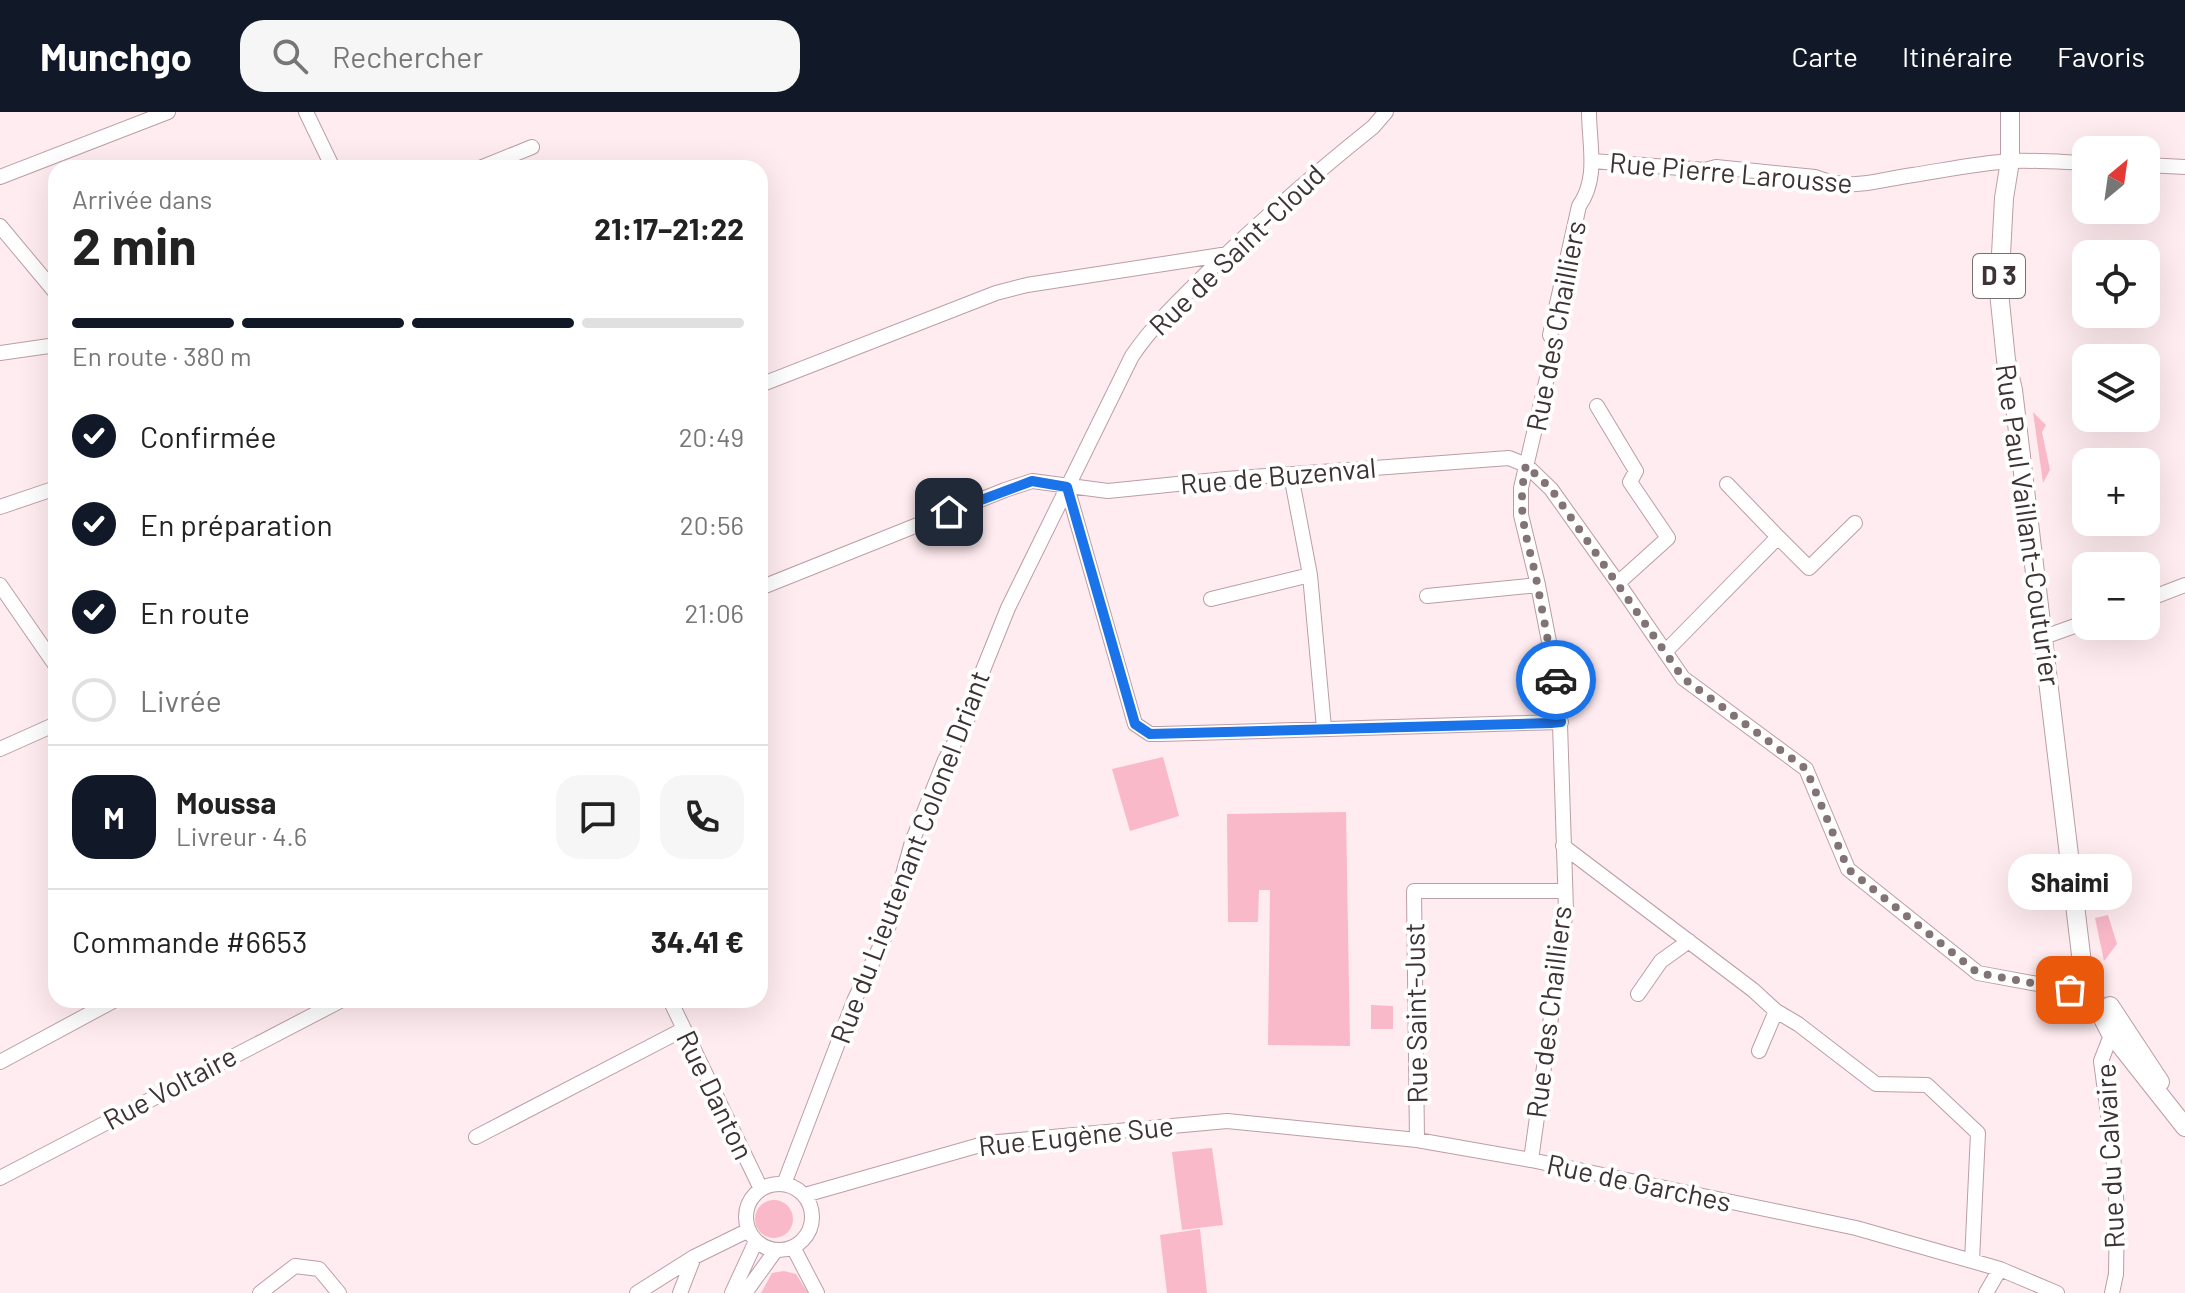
<!DOCTYPE html>
<html lang="fr">
<head>
<meta charset="utf-8">
<style>
	body { margin:0; font-family:Barlow,sans-serif; background:#f6f6f6; color:#222; height:100vh; display:flex; flex-direction:column; font-size:30px; white-space:nowrap }
	* { box-sizing:border-box; margin:0 }
	p { font-size:26px; color:#767676 }
	.icon { flex:none; width:44px; height:44px; fill:none; stroke:currentColor; stroke-width:2; stroke-linecap:round; stroke-linejoin:round }
	.map { position:relative; flex:1; overflow:hidden }
	.side { position:absolute; left:48px; top:48px; width:720px; height:848px; display:flex; flex-direction:column; background:#fff; border-radius:24px; box-shadow:0 8px 32px #0002 }
	.side>* { flex:none }
	.needle { width:52px; rotate:29deg }
	.buttons { position:absolute; left:2072px; top:24px; display:grid; gap:16px }
	.buttons a { display:grid; place-items:center; width:88px; height:88px; border-radius:16px; background:#fff; box-shadow:0 8px 32px #0002; font-size:40px }
	.pin { position:absolute; display:grid; place-items:center; width:68px; height:68px; color:#fff; margin:-34px; border-radius:16px; box-shadow:0 4px 12px #0006 }
	.courier { position:absolute; display:grid; place-items:center; width:80px; height:80px; margin:-40px; border:6px solid #1a73e8; border-radius:50%; background:#fff; color:#222; box-shadow:0 2px 10px #0007 }
	.bubble { position:absolute; height:56px; border-radius:24px; background:#fff; box-shadow:0 8px 32px #0002; font-size:26px; font-weight:700; line-height:56px; text-align:center }
	.head em { font-style:normal; font-weight:700 }
	.head div { display:flex; flex-direction:column-reverse }
	.head { display:flex; align-items:center; justify-content:space-between; height:136px; padding:0 24px }
	h1 { font-size:52px; font-weight:700; line-height:60px }
	.bar { display:grid; grid-template-columns:repeat(4,1fr); gap:12px 8px; align-content:center; height:96px; padding:0 24px }
	.bar i { height:10px; border-radius:6px; background:#e0e0e0 }
	.bar .current { background:#111827 }
	.bar p { grid-column:span 4 }
	.line { display:flex; align-items:center; gap:20px; padding:0 24px; border-top:2px solid #e0e0e0 }
	.line div { flex:1 }
	.round { display:grid; place-items:center; flex:none; width:84px; height:84px; border-radius:24px; background:#f6f6f6 }
	ol { padding:0 24px; list-style:none }
	li { display:flex; align-items:center; gap:24px; height:88px }
	li p { margin-inline-start:auto }
	li .icon { padding:8px; border-radius:50%; background:#111827; color:#fff; stroke-width:4 }
	li:last-child { color:#767676 }
	li i { width:44px; height:44px; border:4px solid #e0e0e0; border-radius:50% }
	header { display:flex; align-items:center; gap:48px; box-sizing:border-box; height:112px; padding:0 40px; background:#111827; color:#fff }
	header strong { font-size:38px }
	nav { display:flex; gap:44px; margin-inline-start:auto; font-size:28px }
	.search { width:560px; height:72px; background:#f6f6f6; display:flex; align-items:center; gap:20px; box-sizing:border-box; padding:0 28px; border-radius:24px; color:#767676; font-size:30px }
	.map>svg:first-child { display:block }
	.green { fill:#fab9c8 }
	.lines { fill:none; stroke-linecap:round; stroke-linejoin:round }
	.minor-casing { stroke:#bb9ea4; stroke-width:16 }
	.major-casing { stroke:#bb9ea4; stroke-width:20 }
	.minor { stroke:#fff; stroke-width:14 }
	.major { stroke:#fff; stroke-width:18 }
	.done { stroke:#817376; stroke-width:8; stroke-dasharray:0 14.4 }
	.route { stroke:#1a73e8; stroke-width:10 }
	.labels { text-anchor:middle; stroke-width:8; stroke-linejoin:round; paint-order:stroke }
	.shield { fill:#fff; stroke:#777071; stroke-width:2 }
	.shield-label { font-size:26px; font-weight:bold; fill:#3d3234 }
	.street-label { font-size:28px; fill:#3d3234; stroke:#fff }
</style>
</head>
<body>
<header>
<strong>Munchgo</strong>
<div class="search"><svg class="icon" aria-label="search" viewBox="0 0 24 24"><circle cx="10" cy="10" r="6"/><path d="M15 15l6 6"/></svg>Rechercher</div>
<nav><a>Carte</a><a>Itinéraire</a><a>Favoris</a></nav>
</header>
<div class="map">
<svg width="2185" height="1181" viewBox="0 0 2185 1181">
	<rect width="100%" height="100%" fill="#ffecf0"/>
	<path class="green" d="M2033,300L2046,313L2042,320L2050,358L2043,371Z
		M1163,645L1179,704L1130,719L1112,657Z
		M1346,700L1350,934L1268,933L1270,778H1259L1258,810H1228L1227,702Z
		M2108,803L2117,832L2104,849L2095,806Z
		M1371,893L1393,894V917H1371Z
		M1212,1036L1223,1113L1182,1118L1172,1040Z
		M755 1107a19 19 0 1 1 38 0a19 19 0 1 1-38 0Z
		M1200,1117L1207,1181H1167L1160,1123Z
		M784,1159L796,1162L808,1181H761L772,1161Z"/>
	<g class="lines">
		<defs>
			<path id="minor" d="M306,0L333,56
				M1593,49L1705,58L1716,55L1815,65C1852,80 1876,68 1913,63C1945,58 1979,51 2011,49C2036,48 2061,50 2086,51
				M2146,53L2185,55
				M480,56L532,35
				M0,65L168,0
				M0,114L56,181
				M0,241L56,233
				M760,273L996,181L1027,173L1228,142
				M1597,294L1636,359L1630,370L1668,426L1618,471
				M1291,363L1310,463L1324,616
				M1067,375L1135,612L1150,622H1161L1561,610
				M0,395L56,376
				M1778,425L1809,456L1855,411
				M0,473L56,554
				M760,476L1005,378L1032,369L1108,379L1226,367L1509,346L1526,353L1551,377L1618,471L1683,566L1806,657L1848,757L1978,861L2076,879L2090,873L2095,866
				M1427,484L1538,473
				M1211,487L1310,463
				M2146,488L2185,473
				M2044,525L2086,510
				M1666,539L1778,425L1727,372
				M0,637L56,612
				M1563,734L1753,878L1776,899L1798,912L1876,972L1927,973L1978,1021L1972,1149
				M1638,882L1661,849L1689,829
				M670,888L761,1077
				M1759,939L1776,899
				M0,950L115,888
				M476,1025L684,917
				M1417,1028L1414,779H1564
				M1531,1048L1566,798L1559,581L1538,473L1521,403V376L1555,232L1550,223L1579,94C1599,66 1589,32 1589,0
				M0,1066L342,888
				M746 1105a33 33 0 1 1 66 0a33 33 0 1 1-66 0Z
				M784,1072L854,889L887,820L912,730L945,648L969,604L981,563L1008,496L1132,244C1155,210 1186,182 1215,153C1266,104 1318,59 1373,15L1386,0
				M805,1083L987,1031L1227,1009L1417,1028L1531,1048L1856,1116L2000,1157L2057,1181
				M793,1135L817,1181
				M260,1181L295,1154L319,1157L339,1181
				M637,1181L694,1145L749,1118
				M680,1181L694,1145
				M732,1181L756,1129
				M745,1181L776,1138
				M1986,1181L2000,1157
				M2112,1181L2116,1162L2117,1100L2113,1040L2101,949L2115,913"/>
			<path id="major" d="M2010,0V49L2004,86L1999,180L2006,248L2013,278L2082,851L2098,897L2110,920L2185,1015
				M2110,894L2160,970"/>
		</defs>
		<use href="#minor" class="minor-casing"/>
		<use href="#major" class="major-casing"/>
		<use href="#minor" class="minor"/>
		<use href="#major" class="major"/>
	</g>
	<g class="lines">
		<path class="done" d="M1556,568C1549,537 1544,507 1538,476C1529,427 1515,405 1526,353L1551,377L1683,566L1806,657L1848,757L1978,861L2070,878"/>
		<path class="route" d="M949,400L1032,369L1067,375L1135,612L1150,622L1551,611L1561,610L1556,568"/>
	</g>
	<g class="labels">
		<rect class="shield" x="1973" y="142" width="52" height="44" rx="6"/>
		<g class="shield-label">
			<text x="1999" y="173">D 3</text>
		</g>
		<g class="street-label">
			<text transform="translate(1731 61) rotate(5)" y="10">Rue Pierre Larousse</text>
			<text transform="translate(1237 138) rotate(-44)" y="10">Rue de Saint-Cloud</text>
			<text transform="translate(1556 214) rotate(-79)" y="10">Rue des Chailliers</text>
			<text transform="translate(1278 364) rotate(-5)" y="10">Rue de Buzenval</text>
			<text transform="translate(2028 413) rotate(82)" y="10">Rue Paul Vaillant-Couturier</text>
			<text transform="translate(910 745) rotate(-69)" y="10">Rue du Lieutenant Colonel Driant</text>
			<text transform="translate(1549 900) rotate(-83)" y="10">Rue des Chailliers</text>
			<text transform="translate(1416 901) rotate(-91)" y="10">Rue Saint-Just</text>
			<text transform="translate(170 976) rotate(-28)" y="10">Rue Voltaire</text>
			<text transform="translate(715 983) rotate(64)" y="10">Rue Danton</text>
			<text transform="translate(1076 1024) rotate(-6)" y="10">Rue Eugène Sue</text>
			<text transform="translate(2110 1044) rotate(-93)" y="10">Rue du Calvaire</text>
			<text transform="translate(1639 1071) rotate(12)" y="10">Rue de Garches</text>
		</g>
	</g>
</svg>
<div class="buttons">
<a><svg class="needle" viewBox="-14 -14 28 28"><path d="M0-13l5 13h-10z" fill="#e53935"/><path d="M0 13l5-13h-10z" fill="#767676"/></svg></a>
<a><svg class="icon" aria-label="locate" viewBox="0 0 24 24"><circle cx="12" cy="12" r="6"/><path d="M12 2v4M12 18v4M2 12h4M18 12h4"/></svg></a>
<a><svg class="icon" aria-label="layers" viewBox="0 0 24 24"><path d="M12 4l9 5-9 5-9-5zM3 14l9 5 9-5"/></svg></a>
<a>+</a>
<a>−</a>
</div>
<div class="pin" style="left:2070px;top:878px;background:#ea580c"><svg class="icon" aria-label="bag" viewBox="0 0 24 24"><path d="M5 8h14l-1 12H6zM9 8a3 3 0 0 1 6 0"/></svg></div>
<div class="pin" style="left:949px;top:400px;background:#1f2937"><svg class="icon" aria-label="home" viewBox="0 0 24 24"><path d="M3 11l9-7 9 7M6 9v11h12V9"/></svg></div>
<div class="courier" style="left:1556px;top:568px"><svg class="icon" aria-label="car" viewBox="0 0 24 24"><path d="M5 17H2v-5l4-1 3-4h7l3 4 3 1v5h-3M9 17h6M6 11h13"/><circle cx="7" cy="17" r="2"/><circle cx="17" cy="17" r="2"/></svg></div>
<div class="bubble" style="left:2008px;top:742px;width:124px">Shaimi</div>
<section class="side">
<div class="head"><div><h1>2 min</h1><p>Arrivée dans</p></div><em>21:17–21:22</em></div>
<div class="bar"><i class="current"></i><i class="current"></i><i class="current"></i><i></i><p>En route · 380 m</p></div>
<ol>
<li><svg class="icon" aria-label="check" viewBox="0 0 24 24"><path d="M5 12l5 5 9-10"/></svg>Confirmée<p>20:49</p></li>
<li><svg class="icon" aria-label="check" viewBox="0 0 24 24"><path d="M5 12l5 5 9-10"/></svg>En préparation<p>20:56</p></li>
<li><svg class="icon" aria-label="check" viewBox="0 0 24 24"><path d="M5 12l5 5 9-10"/></svg>En route<p>21:06</p></li>
<li><i></i>Livrée</li>
</ol>
<div class="line" style="height:144px"><b class="round" style="background:#111827;color:#fff">M</b><div><b>Moussa</b><p>Livreur · 4.6</p></div><a class="round"><svg class="icon" aria-label="chat" viewBox="0 0 24 24"><path d="M4 5h16v11H9l-5 4z"/></svg></a><a class="round"><svg class="icon" aria-label="phone" viewBox="0 0 24 24"><path d="M5 4h4l2 5-3 2q2 4 5 5l2-3 5 2v4C11 20 4 13 5 4z"/></svg></a></div>
<div class="line" style="height:104px"><div>Commande #6653</div><b>34.41 €</b></div>
</section>
</div>
</body>
</html>
